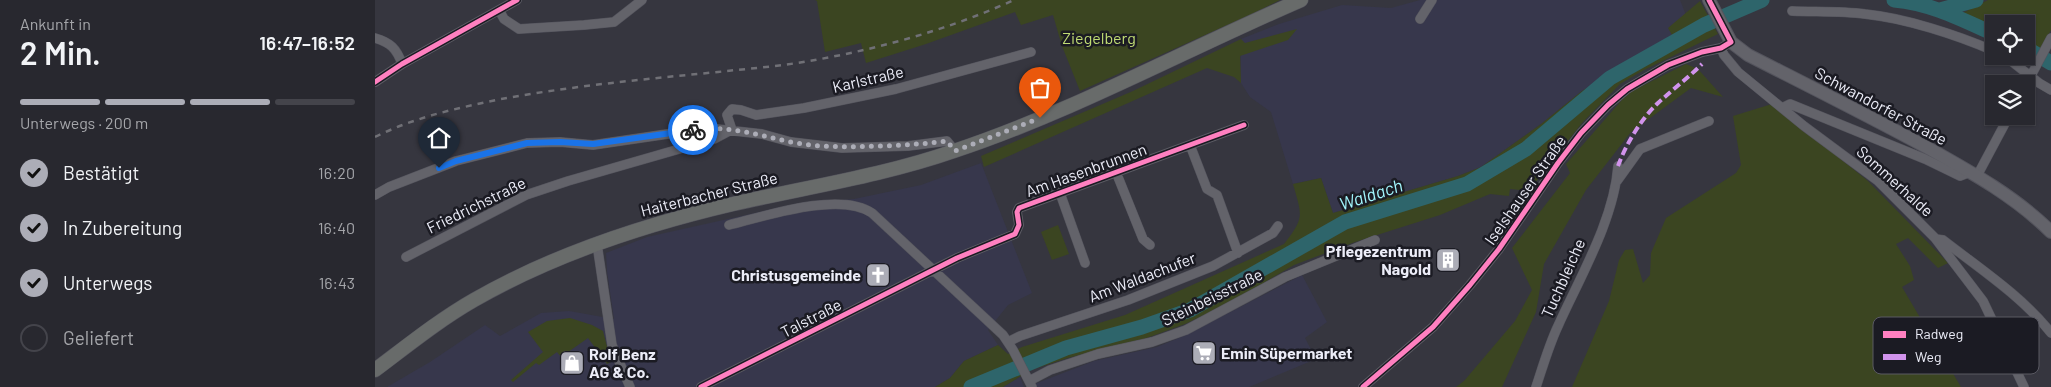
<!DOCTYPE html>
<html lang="de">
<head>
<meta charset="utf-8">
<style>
	body { margin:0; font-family:Barlow,sans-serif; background:#34343b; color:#f1f3f6; height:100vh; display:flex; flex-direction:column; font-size:19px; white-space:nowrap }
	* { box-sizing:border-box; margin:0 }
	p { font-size:16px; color:#a5a6aa }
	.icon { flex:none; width:28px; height:28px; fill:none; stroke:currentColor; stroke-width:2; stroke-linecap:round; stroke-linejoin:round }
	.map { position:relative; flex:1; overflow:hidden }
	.side { display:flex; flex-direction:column; background:#28282f; width:375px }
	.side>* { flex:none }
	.buttons { position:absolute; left:1610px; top:15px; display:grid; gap:10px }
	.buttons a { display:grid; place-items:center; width:50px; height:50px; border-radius:0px; background:#28282f; box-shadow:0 1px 4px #0004,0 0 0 1px #44444b; font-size:25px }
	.pin { position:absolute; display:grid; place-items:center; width:42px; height:42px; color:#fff; margin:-51px -21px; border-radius:50% 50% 50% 0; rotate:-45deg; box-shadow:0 0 5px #0007 }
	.pin .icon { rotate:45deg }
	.courier { position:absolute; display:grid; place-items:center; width:50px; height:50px; margin:-25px; border:4px solid #1a73e8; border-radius:50%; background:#fff; color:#222; box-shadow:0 1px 6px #0007 }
	.summary em { font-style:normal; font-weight:600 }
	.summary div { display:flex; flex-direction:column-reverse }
	.summary { display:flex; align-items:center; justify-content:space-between; height:85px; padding:0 20px }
	h1 { font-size:32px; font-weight:600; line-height:38px }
	.bar { display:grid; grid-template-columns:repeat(4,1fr); gap:8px 5px; align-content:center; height:60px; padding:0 20px }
	.bar i { height:6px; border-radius:4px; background:#44444b }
	.bar .active { background:#acadb7 }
	.bar p { grid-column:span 4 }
	ol { padding:0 20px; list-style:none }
	li { display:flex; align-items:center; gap:15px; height:55px }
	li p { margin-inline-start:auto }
	li .icon { padding:5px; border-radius:50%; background:#acadb7; color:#111; stroke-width:4 }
	li:last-child { color:#a5a6aa }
	li i { width:28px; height:28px; border:2px solid #44444b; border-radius:50% }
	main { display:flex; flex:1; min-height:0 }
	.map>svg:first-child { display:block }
	.built { fill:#37374c }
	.green { fill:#3b4521 }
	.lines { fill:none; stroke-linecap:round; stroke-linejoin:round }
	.river { stroke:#2e656b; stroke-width:15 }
	.street-casing { stroke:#54545d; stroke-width:10 }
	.secondary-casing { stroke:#54545d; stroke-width:14 }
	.primary-casing { stroke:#54545d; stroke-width:15 }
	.street { stroke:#63636a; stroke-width:9 }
	.secondary { stroke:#63636a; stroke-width:12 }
	.primary { stroke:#686b6a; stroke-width:14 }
	.rail { stroke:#707076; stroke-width:2.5; stroke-dasharray:6 6; stroke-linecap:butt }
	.quiet { stroke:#d193ec; stroke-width:4; stroke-dasharray:8 4; stroke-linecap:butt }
	.cycleway-casing { stroke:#1b1b23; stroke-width:8 }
	.cycleway { stroke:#ff80c0; stroke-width:5 }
	.done { stroke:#acadb7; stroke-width:5; stroke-dasharray:0 9 }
	.route { stroke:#1a73e8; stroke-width:6 }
	.labels { text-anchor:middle; stroke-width:5; stroke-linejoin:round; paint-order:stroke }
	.park-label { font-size:16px; fill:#c0dc74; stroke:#1b1b23 }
	.street-label { font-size:16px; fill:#ecedf8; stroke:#1b1b23 }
	.poi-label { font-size:16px; font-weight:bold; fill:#ecedf8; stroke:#1b1b23; text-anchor:end }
	.water-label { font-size:18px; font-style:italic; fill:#a2f5fc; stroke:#1b1b23 }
	.key { fill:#1b1b23; stroke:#5a5a63; stroke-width:1 }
	.key-label { font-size:14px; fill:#ecedf8 }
</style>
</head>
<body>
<main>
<section class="side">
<div class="summary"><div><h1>2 Min.</h1><p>Ankunft in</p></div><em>16:47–16:52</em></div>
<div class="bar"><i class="active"></i><i class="active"></i><i class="active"></i><i></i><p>Unterwegs · 200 m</p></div>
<ol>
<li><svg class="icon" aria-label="check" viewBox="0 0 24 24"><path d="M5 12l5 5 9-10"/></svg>Bestätigt<p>16:20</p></li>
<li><svg class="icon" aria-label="check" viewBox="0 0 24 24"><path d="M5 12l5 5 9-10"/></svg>In Zubereitung<p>16:40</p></li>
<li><svg class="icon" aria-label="check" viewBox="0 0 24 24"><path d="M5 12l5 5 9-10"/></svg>Unterwegs<p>16:43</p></li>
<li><i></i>Geliefert</li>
</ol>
</section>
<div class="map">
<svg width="1676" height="387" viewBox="0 0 1676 387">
	<rect width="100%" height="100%" fill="#36363f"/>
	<path class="built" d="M1045,0H1305L1311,15L1297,35L1207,91L1166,124L1106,167L1083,176L958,213L946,178L918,184L896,112L875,97L866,83V39L904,24L967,5L1016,8Z
		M606,163L657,293L633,305L613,330L623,345L589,361L575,378L560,387H12L55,362L110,325L125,336L166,313L194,311L239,319L232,271L231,253L272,237L416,205L479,199L546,185Z
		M927,275L952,322L930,338L941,359L874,387H652L719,361L782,347L811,335Z
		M645,377L649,387H628Z"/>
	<path class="green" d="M440,0H905L877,14L705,91L687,46L678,15L646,25L640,12L551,44L491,63L486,43L450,52L442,1Z
		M1613,0H1676V30L1665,50L1651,45V24H1619V31L1582,16Z
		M1325,1L1343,34L1269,70L1245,84L1207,123L1149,197L1145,196V190L1135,189L1134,196L1115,194L1065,215L980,242L919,265L851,305L810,324L769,339L693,358L656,370L628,387H560L575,378L589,361L623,345L633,354L647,347L750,315L909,244C930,217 927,216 918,184L946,178L958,213L1083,176L1106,167L1166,124L1207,91L1297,35L1293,28Z
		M922,29L913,40L865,56L866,83L859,77L832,68L609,167L606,156L758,91L866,39L870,43Z
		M1311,64L1323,69L1348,97L1316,88L1256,132L1211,190L1169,264L1161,312L1127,387H1081L1089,381L1140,321L1157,290L1137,248L1195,173L1191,164L1253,93Z
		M1397,104L1493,181L1573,263L1563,268L1533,238L1521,244L1535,266L1539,280L1527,287L1586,387H1197L1234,301L1244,260L1250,250L1258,249L1268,283L1275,275L1276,253L1291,218L1361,173L1366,165L1358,116Z
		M683,225L694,254L677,260L666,232Z
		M195,318L217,325L228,331L236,362L232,364L213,338L186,357L182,352L164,365L161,363L138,382L136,380L168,352L153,332L172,321Z"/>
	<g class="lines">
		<path class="river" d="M1519,0C1555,3 1586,19 1619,34
			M1565,10L1601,0
			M1651,48L1676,63
			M596,387L691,348L767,327L815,310L970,222L1092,184L1151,149L1235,78L1329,25L1387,0"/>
		<defs>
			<path id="street" d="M124,10L129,19L144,29L209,25L239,22L267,0
				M1417,11C1441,12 1466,11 1490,14C1530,18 1582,35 1619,51
				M1045,19L1057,0
				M0,38C15,42 22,49 27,64
				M1346,48L1349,55L1363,72L1429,126L1503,181L1560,238L1608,301L1649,387
				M1630,56L1664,83L1676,90
				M0,82L27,64L142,0
				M1651,85L1676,38
				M1407,108L1415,104L1550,159L1585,176L1595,172
				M357,130L352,115L357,109L366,110L381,115L429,108L521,89L656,52
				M815,145L832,189L842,195L863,253
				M741,172L768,239L775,245
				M1602,176L1634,116
				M1242,181L1265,149L1334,121
				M685,193L710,263
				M0,195L14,187L81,161L152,143L185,142L218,145L333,128L387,134L416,142L467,148L533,146L572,141L580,151
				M354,225C390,216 465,191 497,213L628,335L638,350L657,387
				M1561,239L1568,240C1604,268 1648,297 1676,333
				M222,244L237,345L255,387
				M31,257L151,195L193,181L339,139L356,130
				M633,342L645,336L753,300L838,266L898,233L903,226
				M654,381L675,370L723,354L777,342L811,330L910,277L1000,240
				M326,387L582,258L640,234L644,225L642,212L644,208L869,125
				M988,387L1058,327L1095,285L1124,249L1183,163L1206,133L1233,105L1252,89L1293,65L1327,52L1346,48L1356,42
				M1161,387C1168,366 1174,345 1183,326C1205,277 1239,220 1243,166"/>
			<path id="secondary" d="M1334,0L1356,42L1373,55C1434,86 1494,116 1553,148C1596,172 1641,197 1676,232"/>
			<path id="primary" d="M0,370C32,346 64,320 99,300C179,254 268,225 358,204C432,187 507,176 579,151C699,111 810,50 926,0"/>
		</defs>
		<use href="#street" class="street-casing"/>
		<use href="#secondary" class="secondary-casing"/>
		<use href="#primary" class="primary-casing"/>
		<use href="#street" class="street"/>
		<use href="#secondary" class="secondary"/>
		<use href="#primary" class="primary"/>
		<path class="rail" d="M0,137C40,117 83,108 126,99C198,86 270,79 343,72C369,69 396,67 422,63C497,51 570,31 639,0"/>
		<path class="quiet" d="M1243,166C1251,144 1266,119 1283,103C1297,90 1313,78 1327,64"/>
		<defs>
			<path id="cycleway" d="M0,82L27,64L142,0
				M326,387L582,258L640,234L644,225L642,212L644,208L869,125
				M988,387L1058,327L1095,285L1124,249L1183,163L1206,133L1233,105L1252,89L1293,65L1327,52L1346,48L1356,42L1334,0"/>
		</defs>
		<use href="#cycleway" class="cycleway-casing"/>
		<use href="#cycleway" class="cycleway"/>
	</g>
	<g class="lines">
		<path class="done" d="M318,130C352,125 383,135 416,142C446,148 476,147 507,146C529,145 550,144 572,141L580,151L665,118"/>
		<path class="route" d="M64,168L81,161L152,143L185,142L218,144L318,130"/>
	</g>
	<defs>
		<symbol id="building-square" viewBox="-11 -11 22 22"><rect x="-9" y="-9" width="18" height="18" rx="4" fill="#acadb7" stroke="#1b1b23"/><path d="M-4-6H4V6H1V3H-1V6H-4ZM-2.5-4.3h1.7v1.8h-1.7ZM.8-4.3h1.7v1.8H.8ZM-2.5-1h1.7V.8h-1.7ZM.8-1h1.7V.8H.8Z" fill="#fff"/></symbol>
		<symbol id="church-square" viewBox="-11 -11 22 22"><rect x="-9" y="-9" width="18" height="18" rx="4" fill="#acadb7" stroke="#1b1b23"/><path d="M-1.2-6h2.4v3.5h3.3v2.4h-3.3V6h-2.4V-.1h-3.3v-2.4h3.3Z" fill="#fff"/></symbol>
		<symbol id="supermarket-square" viewBox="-11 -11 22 22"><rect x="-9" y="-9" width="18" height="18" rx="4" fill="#acadb7" stroke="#1b1b23"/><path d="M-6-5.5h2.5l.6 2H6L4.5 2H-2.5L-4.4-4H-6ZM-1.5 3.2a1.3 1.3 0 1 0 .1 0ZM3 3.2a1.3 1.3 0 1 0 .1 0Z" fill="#fff"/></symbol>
		<symbol id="shop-square" viewBox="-11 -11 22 22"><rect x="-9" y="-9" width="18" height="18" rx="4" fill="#acadb7" stroke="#1b1b23"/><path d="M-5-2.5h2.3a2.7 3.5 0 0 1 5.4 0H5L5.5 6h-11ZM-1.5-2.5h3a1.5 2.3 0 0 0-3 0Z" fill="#fff"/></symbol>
	</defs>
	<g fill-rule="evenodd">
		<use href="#building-square" x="1059" y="246" width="28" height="28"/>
		<use href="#church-square" x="489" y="261" width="28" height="28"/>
		<use href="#supermarket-square" x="815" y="339" width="28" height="28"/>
		<use href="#shop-square" x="183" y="349" width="28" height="28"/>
	</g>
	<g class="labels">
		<g class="park-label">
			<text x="724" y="44">Ziegelberg</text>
		</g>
		<g class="street-label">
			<text transform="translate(493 79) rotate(-13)" y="6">Karlstraße</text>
			<text transform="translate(1506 106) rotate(28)" y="6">Schwandorfer Straße</text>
			<text transform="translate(711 170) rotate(-20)" y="6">Am Hasenbrunnen</text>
			<text transform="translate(1520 181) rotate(42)" y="6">Sommerhalde</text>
			<text transform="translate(1150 190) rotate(-55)" y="6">Iselshauser Straße</text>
			<text transform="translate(334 194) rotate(-14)" y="6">Haiterbacher Straße</text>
			<text transform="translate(101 205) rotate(-26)" y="6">Friedrichstraße</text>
			<text transform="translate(767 277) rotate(-21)" y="6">Am Waldachufer</text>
			<text transform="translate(1188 278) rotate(-66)" y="6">Tuchbleiche</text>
			<text transform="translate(837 297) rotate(-26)" y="6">Steinbeisstraße</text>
			<text transform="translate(436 318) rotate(-27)" y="6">Talstraße</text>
		</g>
		<g class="poi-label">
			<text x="1056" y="257">Pflegezentrum<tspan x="1056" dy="18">Nagold</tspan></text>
			<text x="486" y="281">Christusgemeinde</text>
			<text x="846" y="359" text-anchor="start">Emin Süpermarket</text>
			<text x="214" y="360" text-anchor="start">Rolf Benz<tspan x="214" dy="18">AG &amp; Co.</tspan></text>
		</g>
		<g class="water-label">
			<text transform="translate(996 195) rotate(-18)" y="6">Waldach</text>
		</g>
	</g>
	<rect x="1498" y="317" width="166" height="57" rx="8" class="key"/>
	<rect x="1508" y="331" width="23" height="7" fill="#ff80c0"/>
	<rect x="1508" y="354" width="23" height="6" fill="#d193ec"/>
	<g class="key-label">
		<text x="1540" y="339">Radweg</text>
		<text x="1540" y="362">Weg</text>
	</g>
</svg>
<div class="buttons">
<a><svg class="icon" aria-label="locate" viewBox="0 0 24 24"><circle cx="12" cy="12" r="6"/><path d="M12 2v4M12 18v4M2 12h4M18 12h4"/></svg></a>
<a><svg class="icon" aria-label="layers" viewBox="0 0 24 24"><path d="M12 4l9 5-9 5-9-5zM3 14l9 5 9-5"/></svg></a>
</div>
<div class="pin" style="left:665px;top:118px;background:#ea580c"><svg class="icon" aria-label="bag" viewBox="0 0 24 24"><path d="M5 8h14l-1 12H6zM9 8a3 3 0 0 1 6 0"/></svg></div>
<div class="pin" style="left:64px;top:168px;background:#1f2937"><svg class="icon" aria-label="home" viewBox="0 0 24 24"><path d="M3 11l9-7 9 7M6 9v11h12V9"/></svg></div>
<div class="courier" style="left:318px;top:130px"><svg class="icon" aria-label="bike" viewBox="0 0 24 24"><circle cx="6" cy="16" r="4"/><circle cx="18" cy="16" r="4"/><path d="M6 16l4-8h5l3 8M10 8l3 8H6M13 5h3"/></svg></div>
</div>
</main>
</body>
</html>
